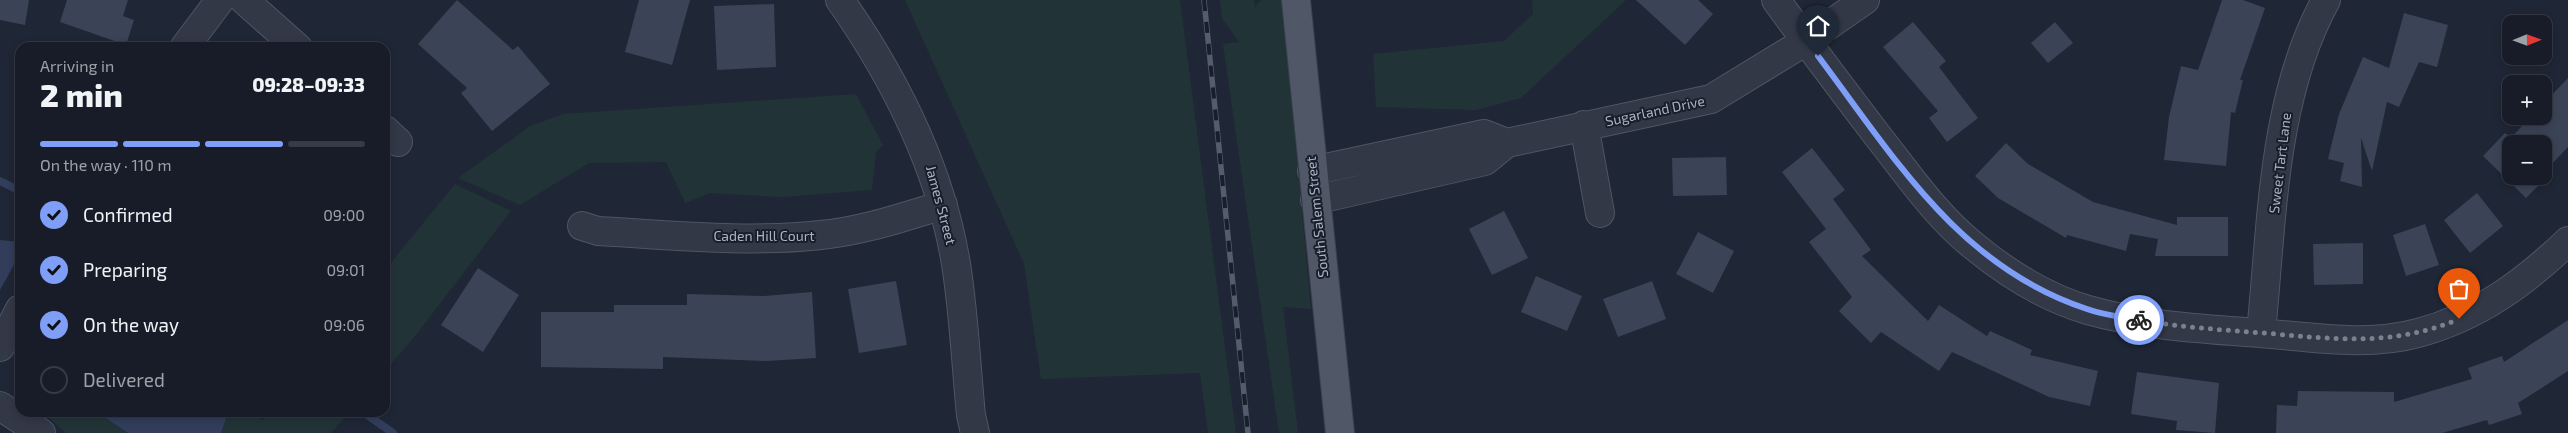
<!DOCTYPE html>
<html lang="en">
<head>
<meta charset="utf-8">
<style>
	body { margin:0; font-family:"Exo 2",sans-serif; background:#202530; color:#f1f3f6; height:100vh; display:flex; flex-direction:column; font-size:19px; white-space:nowrap }
	* { box-sizing:border-box; margin:0 }
	p { font-size:16px; color:#9ea1a8 }
	.icon { flex:none; width:28px; height:28px; fill:none; stroke:currentColor; stroke-width:2; stroke-linecap:round; stroke-linejoin:round }
	.map { position:relative; flex:1; overflow:hidden }
	.details { position:absolute; left:15px; top:42px; width:375px; height:375px; display:flex; flex-direction:column; background:#171c28; border-radius:15px; box-shadow:0 2px 8px #0003,0 0 0 1px #363a45 }
	.details>* { flex:none }
	.needle { width:32px; rotate:89deg }
	.controls { position:absolute; left:2502px; top:15px; display:grid; gap:10px }
	.controls a { display:grid; place-items:center; width:50px; height:50px; border-radius:10px; background:#171c28; box-shadow:0 2px 8px #0003,0 0 0 1px #363a45; font-size:25px }
	.pin { position:absolute; display:grid; place-items:center; width:42px; height:42px; color:#fff; margin:-51px -21px; border-radius:50% 50% 50% 0; rotate:-45deg; box-shadow:0 0 5px #0007 }
	.pin .icon { rotate:45deg }
	.courier { position:absolute; display:grid; place-items:center; width:50px; height:50px; margin:-25px; border:4px solid #7e9ef7; border-radius:50%; background:#fff; color:#222; box-shadow:0 1px 6px #0007 }
	.head em { font-style:normal; font-weight:800 }
	.head div { display:flex; flex-direction:column-reverse }
	.head { display:flex; align-items:center; justify-content:space-between; height:85px; padding:0 25px }
	h1 { font-size:32px; font-weight:800; line-height:38px }
	.bar { display:grid; grid-template-columns:repeat(4,1fr); gap:8px 5px; align-content:center; height:60px; padding:0 25px }
	.bar i { height:6px; border-radius:4px; background:#363a45 }
	.bar .active { background:#7e9ef7 }
	.bar p { grid-column:span 4 }
	ol { padding:0 25px; list-style:none }
	li { display:flex; align-items:center; gap:15px; height:55px }
	li p { margin-inline-start:auto }
	li .icon { padding:5px; border-radius:50%; background:#7e9ef7; color:#111; stroke-width:4 }
	li:last-child { color:#9ea1a8 }
	li i { width:28px; height:28px; border:2px solid #363a45; border-radius:50% }
	.map>svg:first-child { display:block }
	.green { fill:#223337 }
	.water { fill:#313d5b }
	.lines { fill:none; stroke-linecap:round; stroke-linejoin:round }
	.stream { stroke:#313d5b; stroke-width:8 }
	.building { fill:#3b4356; fill-rule:evenodd }
	.street-casing { stroke:#505564; stroke-width:30 }
	.primary-casing { stroke:#3c414f; stroke-width:30 }
	.street { stroke:#323846; stroke-width:28 }
	.primary { stroke:#505766; stroke-width:28 }
	.rail-casing { stroke:#545c6d; stroke-width:5.5 }
	.rail { stroke:#181e2a; stroke-width:4; stroke-dasharray:11; stroke-linecap:butt }
	.done { stroke:#7b8191; stroke-width:5; stroke-dasharray:0 9 }
	.route { stroke:#7e9ef7; stroke-width:6 }
	.labels { text-anchor:middle; stroke-width:4; stroke-linejoin:round; paint-order:stroke }
	.street-label { font-size:14px; fill:#acb2c3; stroke:#181e2a }
</style>
</head>
<body>
<div class="map">
<svg width="2568" height="433" viewBox="0 0 2568 433">
	<rect width="100%" height="100%" fill="#1f2635"/>
	<path class="green" d="M905,0H1180L1236,433H1208L1200,373L1041,379L1024,264Z
		M1220,0H1254L1256,10V5L1261,0H1282L1311,309L1283,307L1298,433H1279L1223,44L1239,42L1222,18Z
		M1532,0H1626L1521,98L1476,110L1376,107L1373,54L1504,41L1533,14Z
		M856,94L883,145L876,152L872,190L781,197L710,193L685,203L666,162L589,163L520,205L458,178L530,126L563,114Z
		M455,184L511,211L416,335L385,371V270Z
		M20,349V390L14,383V360Z
		M43,413H98L128,433H66Z
		M228,413H255L262,420L268,413H349L331,433H221Z"/>
	<path class="water" d="M0,240L20,242V254L0,290Z
		M98,413H228L221,433H128Z"/>
	<g class="lines">
		<path class="stream" d="M0,181L20,191
			M363,412L393,433"/>
	</g>
	<path class="building" d="M0,0H29L25,25L0,20Z
		M67,0H128L123,16L134,20L126,45L60,22Z
		M457,0L513,50L518,46L550,84L492,131L461,93L467,88L418,44Z
		M639,0H690L672,65L625,52Z
		M1636,0H1698L1713,14L1685,45Z
		M2222,0H2243L2265,8L2240,80H2243L2235,113L2231,112L2226,166L2164,160L2169,117L2181,66L2198,70Z
		M774,4L776,67L717,70L714,6Z
		M2404,13L2448,25L2437,67L2419,62L2399,107L2387,102L2372,171L2361,138L2362,187L2340,181L2344,163L2328,159L2339,114L2363,57L2389,68Z
		M1913,22L1946,61L1939,67L1978,118L1947,142L1929,118L1938,111L1883,47Z
		M2055,22L2073,43L2048,63L2031,43Z
		M2568,78V147L2545,171L2549,175L2526,198L2483,156L2505,133L2511,138L2531,116H2544V103ZM2511,144H2544V176H2511Z
		M2006,143L2028,164L2093,202L2177,225V217H2228V256H2155L2158,239L2130,234L2126,251L2067,235L2066,238L1998,198L1975,176Z
		M1812,148L1845,190L1833,199L1871,250L1862,256L1928,321L1939,305L1987,336L1990,331L2032,350L2030,355L2098,371L2090,406L2049,397L1952,352L1939,371L1881,332L1871,343L1839,311L1852,297L1809,242L1826,229L1782,172Z
		M1726,157L1727,195L1673,196L1672,158Z
		M2477,193L2503,226L2470,253L2444,220Z
		M1504,211L1528,258L1492,275L1469,229Z
		M2425,224L2439,265L2406,276L2393,235Z
		M1698,232L1734,251L1713,293L1676,274Z
		M2363,243V284L2314,285L2313,244Z
		M478,268L519,295L483,352L441,325Z
		M1536,276L1582,296L1567,331L1521,312Z
		M896,281L907,345L859,353L848,289Z
		M1652,281L1666,319L1618,337L1603,299Z
		M812,292L816,358L767,361L663,357V369L541,367V312H614V305H687V294L764,296Z
		M2568,320V371L2518,403L2522,414L2489,425L2487,420L2442,433H2276L2277,405L2297,406L2298,391L2394,392V402L2472,379L2468,368L2502,356L2504,362Z
		M2137,372L2219,383L2215,433L2176,430L2177,421L2131,414Z"/>
	<g class="lines">
		<defs>
			<path id="street" d="M244,0L298,48
				M840,0C896,80 940,167 956,264C964,314 966,365 971,415L975,433
				M1776,0C1810,47 1845,93 1880,139C1910,177 1937,217 1975,247C2008,274 2047,298 2088,310C2144,326 2203,329 2260,333C2312,337 2367,347 2418,333C2478,317 2524,283 2568,241
				M184,48L220,0
				M1584,125L1600,213
				M385,130L398,142
				M1312,171L1484,134L1507,143
				M1315,200L1485,161L1507,143L1711,99L1806,41L1865,0
				M582,226L598,231C672,235 748,243 821,235C863,231 903,217 943,205
				M2261,333C2272,224 2272,98 2326,0
				M0,347L20,309
				M0,406L41,433"/>
			<path id="primary" d="M1296,0L1340,433"/>
		</defs>
		<use href="#street" class="street-casing"/>
		<use href="#primary" class="primary-casing"/>
		<use href="#street" class="street"/>
		<use href="#primary" class="primary"/>
		<defs>
			<path id="rail" d="M1204,0L1248,433"/>
		</defs>
		<use href="#rail" class="rail-casing"/>
		<use href="#rail" class="rail"/>
	</g>
	<g class="lines">
		<path class="done" d="M2139,320C2180,327 2222,330 2264,333C2333,339 2393,347 2459,319"/>
		<path class="route" d="M1818,56C1894,157 1959,267 2087,309C2103,315 2122,317 2139,320"/>
	</g>
	<g class="labels">
		<g class="street-label">
			<text transform="translate(1655 111) rotate(-12)" y="5">Sugarland Drive</text>
			<text transform="translate(2280 163) rotate(-83)" y="5">Sweet Tart Lane</text>
			<text transform="translate(941 205) rotate(75)" y="5">James Street</text>
			<text transform="translate(1317 217) rotate(-96)" y="5">South Salem Street</text>
			<text x="764" y="241">Caden Hill Court</text>
		</g>
	</g>
</svg>
<div class="controls">
<a><svg class="needle" viewBox="-14 -14 28 28"><path d="M0-13l5 13h-10z" fill="#e53935"/><path d="M0 13l5-13h-10z" fill="#9ea1a8"/></svg></a>
<a>+</a>
<a>−</a>
</div>
<div class="pin" style="left:2459px;top:319px;background:#ea580c"><svg class="icon" aria-label="bag" viewBox="0 0 24 24"><path d="M5 8h14l-1 12H6zM9 8a3 3 0 0 1 6 0"/></svg></div>
<div class="pin" style="left:1818px;top:56px;background:#1f2937"><svg class="icon" aria-label="home" viewBox="0 0 24 24"><path d="M3 11l9-7 9 7M6 9v11h12V9"/></svg></div>
<div class="courier" style="left:2139px;top:320px"><svg class="icon" aria-label="bike" viewBox="0 0 24 24"><circle cx="6" cy="16" r="4"/><circle cx="18" cy="16" r="4"/><path d="M6 16l4-8h5l3 8M10 8l3 8H6M13 5h3"/></svg></div>
<section class="details">
<div class="head"><div><h1>2 min</h1><p>Arriving in</p></div><em>09:28–09:33</em></div>
<div class="bar"><i class="active"></i><i class="active"></i><i class="active"></i><i></i><p>On the way · 110 m</p></div>
<ol>
<li><svg class="icon" aria-label="check" viewBox="0 0 24 24"><path d="M5 12l5 5 9-10"/></svg>Confirmed<p>09:00</p></li>
<li><svg class="icon" aria-label="check" viewBox="0 0 24 24"><path d="M5 12l5 5 9-10"/></svg>Preparing<p>09:01</p></li>
<li><svg class="icon" aria-label="check" viewBox="0 0 24 24"><path d="M5 12l5 5 9-10"/></svg>On the way<p>09:06</p></li>
<li><i></i>Delivered</li>
</ol>
</section>
</div>
</body>
</html>
